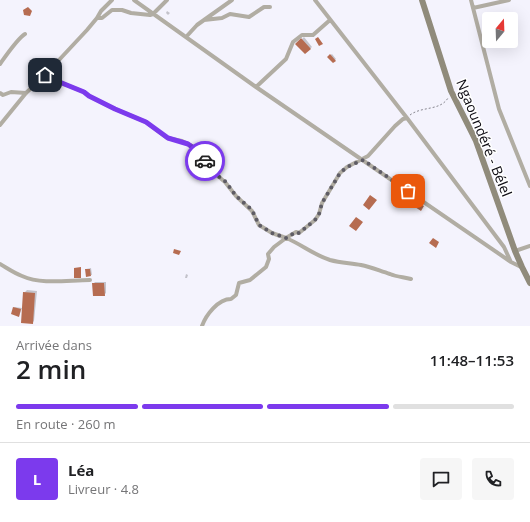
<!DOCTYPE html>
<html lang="fr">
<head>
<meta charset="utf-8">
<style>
	body { margin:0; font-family:"Open Sans",sans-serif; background:#f6f6f6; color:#202124; height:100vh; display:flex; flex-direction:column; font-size:15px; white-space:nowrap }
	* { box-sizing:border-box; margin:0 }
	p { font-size:13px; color:#757577 }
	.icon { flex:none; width:22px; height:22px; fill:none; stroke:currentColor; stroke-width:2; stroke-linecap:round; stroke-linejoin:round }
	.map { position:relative; height:326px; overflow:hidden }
	.details { display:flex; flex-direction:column; background:#fff; flex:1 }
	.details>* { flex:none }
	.needle { width:26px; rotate:19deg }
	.fabs { position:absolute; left:482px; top:12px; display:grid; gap:8px }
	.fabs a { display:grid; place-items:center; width:36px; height:36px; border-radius:4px; background:#fff; box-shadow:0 4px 16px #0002; font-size:20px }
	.pin { position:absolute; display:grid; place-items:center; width:34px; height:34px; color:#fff; margin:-17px; border-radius:8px; box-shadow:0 2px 6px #0006 }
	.courier { position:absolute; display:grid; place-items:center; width:40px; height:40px; margin:-20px; border:3px solid #7c3aed; border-radius:50%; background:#fff; color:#222; box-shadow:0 1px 5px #0007 }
	.overview em { font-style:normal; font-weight:600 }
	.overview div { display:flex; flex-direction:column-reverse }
	.overview { display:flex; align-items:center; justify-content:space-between; height:68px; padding:0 16px }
	h1 { font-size:26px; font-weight:600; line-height:30px }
	.bar { display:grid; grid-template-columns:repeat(4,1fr); gap:6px 4px; align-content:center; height:48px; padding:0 16px }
	.bar i { height:5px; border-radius:3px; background:#e0e0e0 }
	.bar .selected { background:#7c3aed }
	.bar p { grid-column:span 4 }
	.line { display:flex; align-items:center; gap:10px; padding:0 16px; border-top:1px solid #e0e0e0 }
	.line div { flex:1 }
	.round { display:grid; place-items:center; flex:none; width:42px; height:42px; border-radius:4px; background:#f6f6f6 }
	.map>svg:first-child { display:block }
	.shadow { fill:#0003 }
	.building { fill:#b66c51 }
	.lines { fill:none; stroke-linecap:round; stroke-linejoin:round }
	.path { stroke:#87868f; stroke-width:1; stroke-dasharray:2 2; stroke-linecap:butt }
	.minor { stroke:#b1ada3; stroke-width:4 }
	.secondary { stroke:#908b7b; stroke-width:6 }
	.done { stroke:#5e5c65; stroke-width:4; stroke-dasharray:0 7.2 }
	.route { stroke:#7c3aed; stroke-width:5 }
	.labels { text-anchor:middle; stroke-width:3; stroke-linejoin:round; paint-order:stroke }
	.street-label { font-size:14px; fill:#0d0b13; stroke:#fff }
</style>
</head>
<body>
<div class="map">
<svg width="530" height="326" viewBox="0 0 530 326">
	<rect width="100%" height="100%" fill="#f4f3fd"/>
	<path class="shadow" d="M167,11L170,13L168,15L166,13Z
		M304,37L312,47L305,53L297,44Z
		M332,54L336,59L333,62L328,57Z
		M91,268L92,275H91L86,269Z
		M186,274L188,275L187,278H185Z
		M95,282H106V293L104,295L93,284Z
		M27,290L37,291L34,321L32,323L24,293Z
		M14,307L22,308L19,316Z"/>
	<path class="building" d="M28,7L32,11L30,16L24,15L23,10Z
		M318,37L323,44L319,46L315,39Z
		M301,38L311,49L305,54L295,44Z
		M330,54L336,61L333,63L327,57Z
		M370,195L377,200L369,210L363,205Z
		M418,203L424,206L421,211L415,207Z
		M356,217L363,222L356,231L349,226Z
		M433,238L439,242L436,248L429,243Z
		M174,249L181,251L179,255L173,253Z
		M81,267V278H74V268Z
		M85,269H90L91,276L86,277Z
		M92,283H104L105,296H93Z
		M23,292L35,293L33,324L21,323Z
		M13,307L21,309L19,317L11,314Z"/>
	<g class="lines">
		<path class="path" d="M410,115C422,106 440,111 448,98"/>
		<path class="minor" d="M134,0L256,87L511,262L521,267
			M315,0L407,118L504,247L510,260
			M471,0L499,109L530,186
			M473,8L509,0
			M97,18H102L112,10H122L131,13L150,15L153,14L167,0
			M204,20L222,18L230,14L249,17L264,7H270
			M186,37L197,25L232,0
			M0,64C5,57 18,38 25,34
			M45,75L87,30L97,18L101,11L112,0
			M256,87L286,59L293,42L302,35H313L330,20
			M0,93L3,95L11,92L26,93
			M0,125L26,93L45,75L52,79L84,92L89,96L115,109L146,122L167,138L182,141L192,146L210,166L213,172L225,182L236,196L252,211L259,225L272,233L286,238L296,232L299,233L315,220L319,214L322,203L340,173L347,167L368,156L395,126L403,119L407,118
			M515,251L530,246
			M0,264C7,268 14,273 22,276C42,285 68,280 90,280
			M202,326C206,315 218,299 231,299L236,295L239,283L250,280L266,267L269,259L268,254L274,247L286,238C301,244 314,255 330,260C341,263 351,263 361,265C371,267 380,271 390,274C397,277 404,277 411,279"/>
		<path class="secondary" d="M422,0L451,91L476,141L515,251L522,267L530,283"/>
	</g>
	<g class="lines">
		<path class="done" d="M205,161L213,172L226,182L236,196L252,210L259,225L272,233L286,238L296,232L299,233L315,220L319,214L322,203L340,173L347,167L363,160L408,191"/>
		<path class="route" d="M45,75L52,79L84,92L89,96L115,109L146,122L168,138L188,144L195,149L205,161"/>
	</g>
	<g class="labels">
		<g class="street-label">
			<text transform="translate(484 138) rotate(68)" y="5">Ngaoundéré - Bélel</text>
		</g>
	</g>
</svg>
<div class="fabs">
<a><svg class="needle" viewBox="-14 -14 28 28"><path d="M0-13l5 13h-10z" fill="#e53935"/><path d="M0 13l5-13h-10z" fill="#757577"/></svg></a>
</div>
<div class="pin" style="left:408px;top:191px;background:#ea580c"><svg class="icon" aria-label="bag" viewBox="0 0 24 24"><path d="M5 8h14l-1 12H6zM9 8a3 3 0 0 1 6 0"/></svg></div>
<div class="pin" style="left:45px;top:75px;background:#1f2937"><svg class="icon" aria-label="home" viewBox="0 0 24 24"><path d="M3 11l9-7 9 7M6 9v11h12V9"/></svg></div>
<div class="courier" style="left:205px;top:161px"><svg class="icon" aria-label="car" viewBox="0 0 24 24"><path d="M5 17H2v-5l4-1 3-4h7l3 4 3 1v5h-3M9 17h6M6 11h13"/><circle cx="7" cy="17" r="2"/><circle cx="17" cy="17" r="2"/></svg></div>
</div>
<section class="details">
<div class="overview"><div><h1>2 min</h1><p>Arrivée dans</p></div><em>11:48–11:53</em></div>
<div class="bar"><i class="selected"></i><i class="selected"></i><i class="selected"></i><i></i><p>En route · 260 m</p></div>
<div class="line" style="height:72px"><b class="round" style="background:#7c3aed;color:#fff">L</b><div><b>Léa</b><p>Livreur · 4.8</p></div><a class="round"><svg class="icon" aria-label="chat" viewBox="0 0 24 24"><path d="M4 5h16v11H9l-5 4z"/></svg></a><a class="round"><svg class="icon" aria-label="phone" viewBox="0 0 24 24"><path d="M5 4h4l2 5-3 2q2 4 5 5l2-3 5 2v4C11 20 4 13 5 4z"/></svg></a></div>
</section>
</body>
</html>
